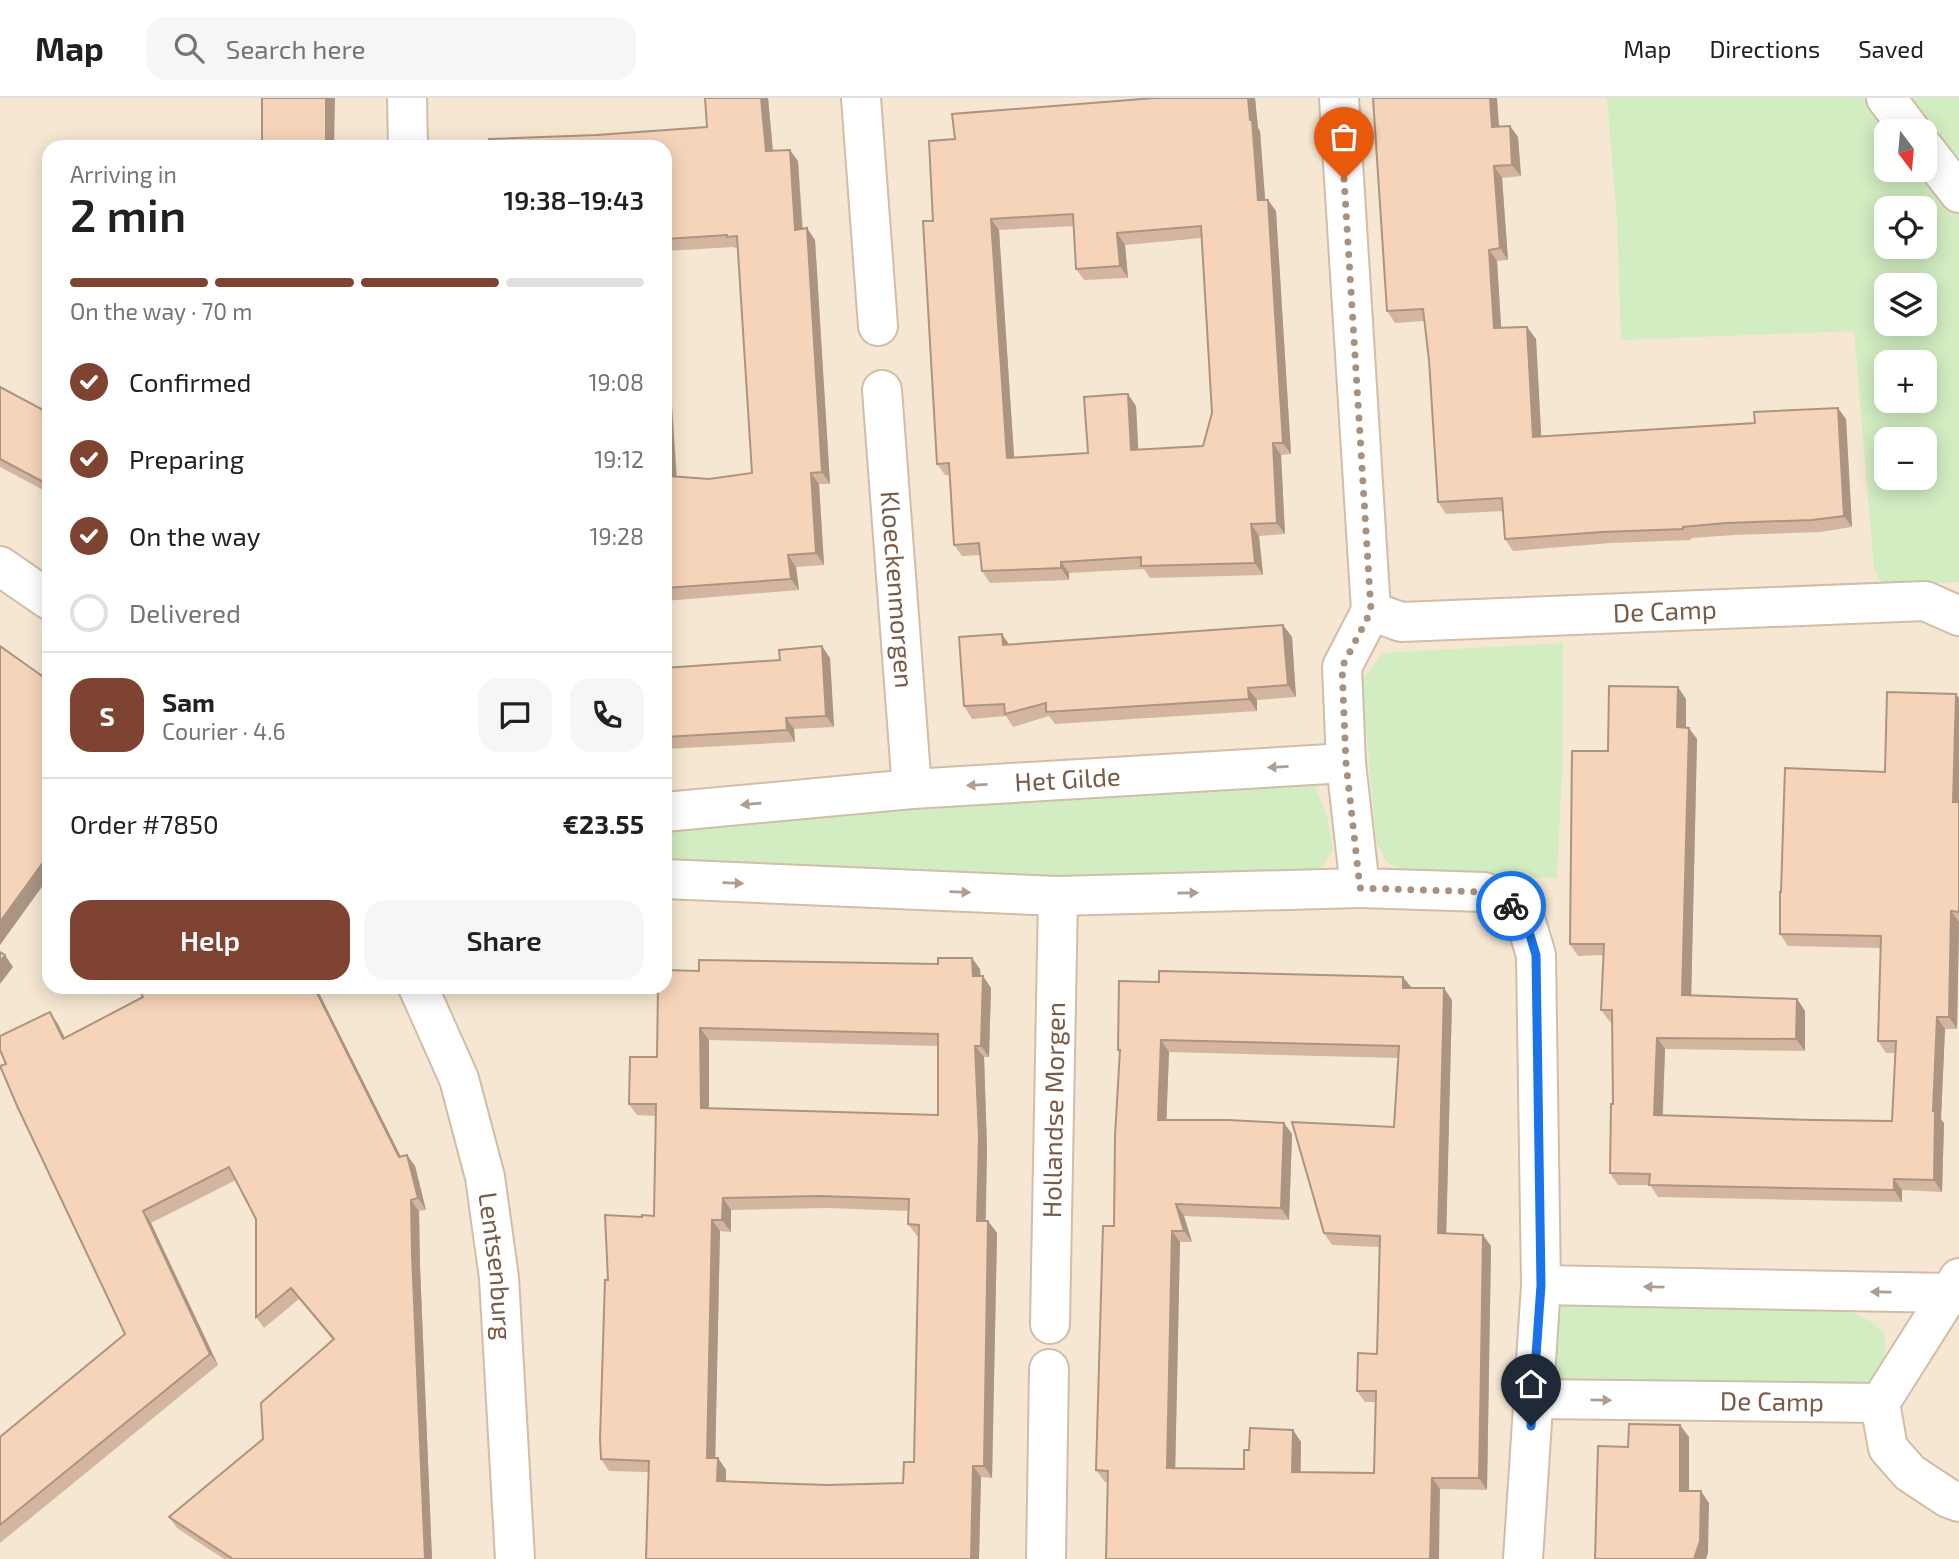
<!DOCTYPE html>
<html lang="en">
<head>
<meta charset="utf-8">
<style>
	body { margin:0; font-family:"Exo 2",sans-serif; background:#f6f6f6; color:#202124; height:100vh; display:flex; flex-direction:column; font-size:26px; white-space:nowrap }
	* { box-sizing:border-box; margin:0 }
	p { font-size:23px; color:#757577 }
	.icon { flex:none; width:38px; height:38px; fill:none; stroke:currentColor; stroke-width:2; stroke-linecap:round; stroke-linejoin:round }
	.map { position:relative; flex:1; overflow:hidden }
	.details { position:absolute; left:42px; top:42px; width:630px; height:854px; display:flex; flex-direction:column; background:#fff; border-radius:21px; box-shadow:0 4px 18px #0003 }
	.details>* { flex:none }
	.needle { width:46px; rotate:164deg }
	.buttons { position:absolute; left:1874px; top:21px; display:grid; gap:14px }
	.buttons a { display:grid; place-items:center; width:63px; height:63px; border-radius:14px; background:#fff; box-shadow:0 4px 18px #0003; font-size:35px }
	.pin { position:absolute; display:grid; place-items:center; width:60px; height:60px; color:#fff; margin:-72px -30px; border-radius:50% 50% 50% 0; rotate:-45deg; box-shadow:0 0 7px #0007 }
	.pin .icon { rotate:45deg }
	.courier { position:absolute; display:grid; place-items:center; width:70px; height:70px; margin:-35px; border:5px solid #1a73e8; border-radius:50%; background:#fff; color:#222; box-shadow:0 2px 9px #0007 }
	.head em { font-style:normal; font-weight:600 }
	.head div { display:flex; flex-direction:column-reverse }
	.head { display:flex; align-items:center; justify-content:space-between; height:119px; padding:0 28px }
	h1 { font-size:46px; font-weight:600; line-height:52px }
	.bar { display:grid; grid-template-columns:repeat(4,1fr); gap:10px 7px; align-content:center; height:84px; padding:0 28px }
	.bar i { height:9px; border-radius:5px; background:#e0e0e0 }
	.bar .selected { background:#7e4431 }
	.bar p { grid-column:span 4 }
	.line { display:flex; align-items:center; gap:18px; padding:0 28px; border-top:2px solid #e0e0e0 }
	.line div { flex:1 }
	.round { display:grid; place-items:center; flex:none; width:74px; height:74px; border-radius:21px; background:#f6f6f6 }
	ol { padding:0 28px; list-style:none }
	li { display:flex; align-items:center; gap:21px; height:77px }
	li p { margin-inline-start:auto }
	li .icon { padding:7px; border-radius:50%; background:#7e4431; color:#fff; stroke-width:4 }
	li:last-child { color:#757577 }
	li i { width:38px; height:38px; border:4px solid #e0e0e0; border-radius:50% }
	.button { display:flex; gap:14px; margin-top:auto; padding:14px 28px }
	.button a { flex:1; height:80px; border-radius:21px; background:#7e4431; color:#fff; font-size:28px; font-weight:600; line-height:80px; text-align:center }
	.button a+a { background:#f6f6f6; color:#202124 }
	header { display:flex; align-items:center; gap:42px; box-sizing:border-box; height:98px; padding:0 35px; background:#fff; border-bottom:2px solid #e0e0e0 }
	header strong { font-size:33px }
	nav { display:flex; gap:38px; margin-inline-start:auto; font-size:24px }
	.search { width:490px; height:63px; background:#f6f6f6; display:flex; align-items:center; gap:18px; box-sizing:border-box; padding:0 24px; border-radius:21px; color:#757577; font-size:26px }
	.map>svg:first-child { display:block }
	.residential { fill:#f6e7d2; fill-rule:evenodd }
	.green { fill:#d2edc2; fill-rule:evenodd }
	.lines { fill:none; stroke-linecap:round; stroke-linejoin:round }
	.minor-casing { stroke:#d1bda9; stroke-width:42 }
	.minor { stroke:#fff; stroke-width:38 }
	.wall { fill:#d4b6a0; fill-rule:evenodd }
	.shaded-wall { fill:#ac9482 }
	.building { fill:#f6d4ba; stroke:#ac9482; stroke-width:2; fill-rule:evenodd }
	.oneway { fill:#af9d91 }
	.done { stroke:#a8917e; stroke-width:7; stroke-dasharray:0 12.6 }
	.route { stroke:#1a73e8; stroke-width:9 }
	.labels { text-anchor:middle; stroke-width:6; stroke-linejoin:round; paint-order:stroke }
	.street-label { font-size:26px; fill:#7a5b47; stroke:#fff9ed }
</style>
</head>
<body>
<header>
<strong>Map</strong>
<div class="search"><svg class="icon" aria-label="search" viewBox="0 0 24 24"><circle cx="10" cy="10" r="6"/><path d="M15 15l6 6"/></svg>Search here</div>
<nav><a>Map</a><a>Directions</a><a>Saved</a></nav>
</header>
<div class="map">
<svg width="1959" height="1461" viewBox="0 0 1959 1461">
	<rect width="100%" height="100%" fill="#fef5e5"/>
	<path class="residential" d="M0,0H1782L1886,264V303H1911L1959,391V1461H0ZM49,49H665V889H49ZM1886,341H1925V380H1886Z"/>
	<path class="green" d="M1607,0H1873L1900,33H1886V72H1925L1959,107V484L1882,487L1874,470L1854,233L1621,242L1617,123ZM1886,110H1925V149H1886ZM1886,187H1925V226H1886ZM1886,264H1925V303H1886ZM1886,341H1925V380H1886Z
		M1903,0H1959V70Z
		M1563,545L1562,672L1557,780L1409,777L1386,763L1376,743L1362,582L1383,555Z
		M1314,684L1327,719L1333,751L1322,769L1298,777L1258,783L665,769V727Z
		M1562,1206L1842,1210L1872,1224L1885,1236V1257L1880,1277L1863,1287L1579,1293L1559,1281L1547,1265V1217Z"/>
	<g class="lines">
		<defs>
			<g id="minor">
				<path d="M407,0L408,49"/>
				<path d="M861,0L878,228"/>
				<path id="s1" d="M1339,0L1371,513L1401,524L1925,503L1959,518"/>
				<path d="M1886,0L1911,33"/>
				<path d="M1925,51L1959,95"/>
				<path id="s2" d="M882,292L912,691"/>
				<path d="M0,468L49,502"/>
				<path d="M1371,513L1342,569L1346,665L1360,790L1484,794L1523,814L1536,857L1541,1187L1523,1461"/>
				<path id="s3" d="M665,714L912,691L1346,665"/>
				<path d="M665,781L1058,798L1360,790"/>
				<path id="s4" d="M418,889L459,981L485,1079L499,1180L515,1461"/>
				<path d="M1541,1187L1949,1195"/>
				<path id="s5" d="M1050,1226L1058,798"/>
				<path id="s6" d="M1532,1301L1880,1305"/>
				<path d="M1880,1305L1959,1180"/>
				<path d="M1880,1305L1888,1350L1910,1375L1948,1400L1959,1404"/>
				<path d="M1046,1461L1049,1271"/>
			</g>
		</defs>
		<use href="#minor" class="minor-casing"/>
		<use href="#minor" class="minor"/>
	</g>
	<path class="wall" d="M768,0L773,53L798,63L803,131L815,142L830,386H819L824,467L796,469L799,492L665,503V201L677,379L709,381L752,375L738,150H735L734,149L665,153V49L597,37L707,29Z
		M1155,0H1255L1258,30L1260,33L1265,102L1276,113L1291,356L1281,357L1285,436L1259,438L1263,477L1150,480L1144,471L1069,475V482L990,485L982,473L980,457L962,458L954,447L949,377H945L937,366L933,123L955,41L1129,3ZM1074,128L1076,171L1084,182L1128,180L1125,147L1202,140L1212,315L1203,348L1138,352L1136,308L1088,355L1014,360L999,132Z
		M1510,28L1518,39L1521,78L1502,80L1508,162L1497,163L1501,230L1527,229L1536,241L1541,339L1846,321L1852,429L1820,434L1734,437L1691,440V442L1611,445L1513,453L1505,441L1503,413L1446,416L1438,404L1429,262L1424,223L1395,225L1387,213L1499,29Z
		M0,289L49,315V395L0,369Z
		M1283,527L1292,539L1296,599L1257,602V613L1055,626L1049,618L1013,629L1006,618L972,621L964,608L1009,547Z
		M830,560L834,629L794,631L795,644L665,651V570Z
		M1956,596L1959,600V837L1957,931H1945L1941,1021L1944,1025L1942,1094L1902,1092V1104L1658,1099L1650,1087H1618L1610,1075L1613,1006L1612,924H1610L1601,912L1604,857L1578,858L1570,846L1608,653L1686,601V629L1697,641L1691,898L1797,901L1805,913V953L1665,951L1663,1018L1892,1023L1895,955H1886L1878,943L1881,850L1788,848L1780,836L1781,794L1885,674Z
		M980,871L981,878L991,890L989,959H984L987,1051L986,1123H988L997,1135L992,1380L981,1379L979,1461L648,1374L609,1373L601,1361L608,1182L642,1119L654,1118L656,1018L637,1017L629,1006L657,959L699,873ZM709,942L938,948V1017L709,1011ZM827,1110L909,1113L908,1126L917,1138H919L914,1364L903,1385L827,1387L726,1384V1372L718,1360H715L720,1133L731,1134V1112Z
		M138,889H316L401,1059L407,1057L415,1068L426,1112L419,1113L420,1168L432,1461H224L177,1430L169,1419L263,1341L333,1242L299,1201L264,1230L256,1219V1121L236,1082L151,1125L218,1267L0,1445V1339L125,1236L6,966L58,926L65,940L143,899Z
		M1411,890L1452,902L1446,1136L1491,1148L1487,1392L1105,1384L1096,1372L1114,1128L1120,954L1118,952ZM1169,954L1399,960L1394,1029L1324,1135L1332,1147L1379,1149L1377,1256L1357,1293L1365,1304H1376L1374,1375L1301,1374V1344L1293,1332L1249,1352L1244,1371L1175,1370L1180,1144H1192L1184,1118L1289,1122L1292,1036L1166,1022Z"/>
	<path class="shaded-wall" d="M326,0H335L334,49H326Z
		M761,0H768L774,65L766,53Z
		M1248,0H1255L1258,30L1260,33L1266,114L1258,102Z
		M1490,0H1497L1500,41L1492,29Z
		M1510,28L1518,39L1521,78L1512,67Z
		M790,52L798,63L803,144L795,132Z
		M1494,68L1502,80L1508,162L1500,150Z
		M1268,102L1276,113L1291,356L1283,345Z
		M991,121L999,132L1015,372L1007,360Z
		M807,130L815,142L830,386L822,374Z
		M1117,135L1125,147L1128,180L1120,168Z
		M1489,152L1497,163L1502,242L1494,230Z
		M665,201L677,390L669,378L665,314Z
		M1527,229L1536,241L1542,351L1533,339Z
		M1128,296L1136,308L1139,364L1131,352Z
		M1838,310L1846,321L1852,429L1844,418Z
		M1273,345L1281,357L1285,436L1277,425Z
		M811,375L819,386L824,467L816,455Z
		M1251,426L1259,438L1263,477L1255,465Z
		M788,457L796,469L799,492L791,481Z
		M1061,464L1069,475V482L1061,470Z
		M1283,527L1292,539L1296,599L1288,587Z
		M1002,536L1011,549L1003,547Z
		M822,548L830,560L834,629L826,618Z
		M1678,589L1686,601V641L1677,629Z
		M1248,590L1257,602V613L1249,601Z
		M1956,596L1959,600V712L1953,704Z
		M786,620L794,631L795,644L787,632Z
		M1689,630L1697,641L1691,909L1682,897Z
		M42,766L49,775V779L0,847V824Z
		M1951,813L1959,824L1957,931L1949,919Z
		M5,857L13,869L0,886V864Z
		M972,860L980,871L981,890L973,878Z
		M983,878L991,890L989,959L981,948Z
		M1403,879L1412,890H1403Z
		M314,889H316L407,1071L399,1059Z
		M1444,890L1452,902L1446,1147L1438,1135Z
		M1797,901L1805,913V953L1796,941Z
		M50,914L58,926L71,953L63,941Z
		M1937,919L1945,931L1941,1021L1944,1025L1942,1094L1934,1082L1933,1013Z
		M700,930L709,942V1022L701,1010Z
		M1657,940L1665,951L1662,1029L1654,1017Z
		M1161,942L1169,954L1166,1034L1158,1022Z
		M975,948L984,959L987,1051L985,1135L977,1123Z
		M1284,1025L1292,1036L1289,1122L1281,1110Z
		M407,1057L415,1068L426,1112L418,1100Z
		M1894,1081L1902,1092V1104L1894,1092Z
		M723,1100L731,1112V1134L722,1122Z
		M411,1102L419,1113L420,1168L432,1461H425L412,1157Z
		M1176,1106L1184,1118L1192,1144L1184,1133Z
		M143,1113L151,1125L218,1267L210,1256Z
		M712,1122L720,1133L715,1372L707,1360Z
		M988,1123L997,1135L992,1380L984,1368Z
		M1172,1133L1180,1144L1175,1381L1167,1370Z
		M1483,1137L1491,1148L1487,1392L1479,1380Z
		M1680,1327L1689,1339V1405L1680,1393Z
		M1293,1332L1301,1344L1300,1385L1292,1374Z
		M718,1360L726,1372V1395L717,1383Z
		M973,1368L981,1379L979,1461H971Z
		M1432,1380L1440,1391L1439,1461H1430Z
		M1701,1393L1709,1405L1708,1455L1706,1461H1694Z"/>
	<path class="building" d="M262,0H326V49H262Z
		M705,0H761L766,53L790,52L795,132L807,130L822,374L811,375L816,455L788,457L791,481L665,490V314L669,378L709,381L752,375L737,138L727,139V137L665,141V49H490L489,41L597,37L707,29Z
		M1155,0H1248L1250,22H1252L1258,102H1268L1283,345H1273L1277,425L1251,426L1255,465L1141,468V459L1061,464V470L982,473L979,445L954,447L949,365L937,366L923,123H933L929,43L955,41L952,16ZM1073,116L1076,171L1120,168L1117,135L1201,128L1212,315L1203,348L1131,352L1128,296H1124L1084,299L1088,355L1007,360L991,121Z
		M1373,0H1490L1492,29L1510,28L1512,67L1494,68L1500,150L1489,152L1494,230L1527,229L1533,339L1755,325L1754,314L1838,310L1844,418L1812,422L1726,425L1683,429V431L1602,434L1505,441L1502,400L1438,404L1429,262L1423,211L1387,213Z
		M0,289L49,315V387L0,361Z
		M1283,527L1288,587L1248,590L1249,601L1046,614V605L1005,616L1004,606L964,608L959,539L1002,536L1003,547Z
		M0,548L49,583V771L42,766L0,824Z
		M822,548L826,618L786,620L787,632L665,639V570L780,562L779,552Z
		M1609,588L1678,589L1677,629L1689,630L1682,897L1797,901L1796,941L1657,940L1654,1017L1813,1022L1892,1023L1896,943H1878L1881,838L1780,836V794H1781L1785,670L1885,674L1887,594L1956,596L1953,704H1959V814L1951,813L1949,919H1937L1933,1013H1935L1934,1082L1894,1081V1092L1649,1087L1650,1076L1610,1075L1611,1006H1613L1612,912H1601L1604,846H1570L1572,653H1608Z
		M0,854L5,857L0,864Z
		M938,860H972L973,878H983L981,948H975L979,1039L977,1123H988L984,1368H973L971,1461H646L649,1363L601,1361L600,1341L605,1182H608L605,1117L642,1119V1117L654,1118L656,1006H629L630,959H657L658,889H665V872L699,873V862L938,866ZM700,930L938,936V1017L701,1010ZM819,1098L909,1101L908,1126L919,1127L914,1364H904L903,1385L827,1387L717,1383L718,1360H707L712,1122H722L723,1100Z
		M1159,873L1403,879V890H1444L1438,1135L1483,1137L1481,1266L1479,1380H1432L1430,1461H1106L1108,1373L1096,1372L1103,1128H1114L1115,1038L1120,952H1118L1119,883L1159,884ZM1161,942L1399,948L1394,1029L1292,1024L1324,1135L1380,1138L1377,1256L1358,1255L1357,1293H1376L1374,1375L1292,1374L1293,1332L1250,1330L1249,1352H1244V1371L1167,1370L1172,1133H1184L1176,1106L1281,1110L1284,1025L1228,1022H1158Z
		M138,889H314L399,1059L407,1057L418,1100L411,1102L412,1157L425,1461H233L169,1419L263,1341L261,1305L334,1241L291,1190L256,1219V1121L229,1069L143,1113L210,1256L0,1427V1339L125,1236L18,1010L0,968L6,966L0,952V938L50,914L63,941L143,899Z
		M1629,1326L1680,1327V1393H1701L1700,1443L1694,1461H1595L1598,1348L1628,1349Z"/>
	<defs><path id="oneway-solid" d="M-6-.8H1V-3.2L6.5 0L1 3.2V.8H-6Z" transform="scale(1.75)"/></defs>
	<g class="oneway">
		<use href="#oneway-solid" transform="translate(1278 669) rotate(177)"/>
		<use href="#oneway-solid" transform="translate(977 687) rotate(177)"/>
		<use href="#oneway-solid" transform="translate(751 706) rotate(175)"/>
		<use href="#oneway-solid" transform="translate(733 785) rotate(2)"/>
		<use href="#oneway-solid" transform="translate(960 794) rotate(2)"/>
		<use href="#oneway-solid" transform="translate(1188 795) rotate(-1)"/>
		<use href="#oneway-solid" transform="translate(1654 1189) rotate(-179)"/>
		<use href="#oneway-solid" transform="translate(1881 1194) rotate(-179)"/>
		<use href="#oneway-solid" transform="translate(1601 1302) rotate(1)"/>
	</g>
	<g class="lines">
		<path class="done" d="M1344,81L1371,513L1342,569L1346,665L1360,790L1484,794L1511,808"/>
		<path class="route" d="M1511,808L1523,814L1536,857L1541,1187L1531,1328"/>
	</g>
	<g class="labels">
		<g class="street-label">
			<text dy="9" stroke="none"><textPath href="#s2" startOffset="200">Kloeckenmorgen</textPath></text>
			<text dy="9" stroke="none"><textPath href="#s1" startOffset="810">De Camp</textPath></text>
			<text dy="9" stroke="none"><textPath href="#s3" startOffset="404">Het Gilde</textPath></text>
			<text dy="9" stroke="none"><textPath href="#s5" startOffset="214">Hollandse Morgen</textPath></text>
			<text dy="9" stroke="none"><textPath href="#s4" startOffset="292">Lentsenburg</textPath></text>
			<text dy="9" stroke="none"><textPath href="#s6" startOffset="240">De Camp</textPath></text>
		</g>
	</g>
</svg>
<div class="buttons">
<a><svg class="needle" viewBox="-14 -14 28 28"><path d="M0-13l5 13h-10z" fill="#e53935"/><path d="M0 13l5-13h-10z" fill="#757577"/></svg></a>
<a><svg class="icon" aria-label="locate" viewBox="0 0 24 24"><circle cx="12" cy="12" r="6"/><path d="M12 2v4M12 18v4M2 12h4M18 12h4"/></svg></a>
<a><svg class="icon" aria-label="layers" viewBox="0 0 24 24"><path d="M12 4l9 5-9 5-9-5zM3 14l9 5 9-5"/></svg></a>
<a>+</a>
<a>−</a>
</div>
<div class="pin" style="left:1344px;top:81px;background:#ea580c"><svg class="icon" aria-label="bag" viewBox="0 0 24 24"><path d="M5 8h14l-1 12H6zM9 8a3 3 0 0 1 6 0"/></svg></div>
<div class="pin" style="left:1531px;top:1328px;background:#1f2937"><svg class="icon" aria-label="home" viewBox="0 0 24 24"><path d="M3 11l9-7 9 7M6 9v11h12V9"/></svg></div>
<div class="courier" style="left:1511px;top:808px"><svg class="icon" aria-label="bike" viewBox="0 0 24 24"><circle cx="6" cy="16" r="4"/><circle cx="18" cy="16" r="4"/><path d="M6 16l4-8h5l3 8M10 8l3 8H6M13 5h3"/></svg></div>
<section class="details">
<div class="head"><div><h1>2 min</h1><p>Arriving in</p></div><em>19:38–19:43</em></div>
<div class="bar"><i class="selected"></i><i class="selected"></i><i class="selected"></i><i></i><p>On the way · 70 m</p></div>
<ol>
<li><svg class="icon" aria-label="check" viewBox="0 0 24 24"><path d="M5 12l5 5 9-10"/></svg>Confirmed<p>19:08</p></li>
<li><svg class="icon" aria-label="check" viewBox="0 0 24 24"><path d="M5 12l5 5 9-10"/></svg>Preparing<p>19:12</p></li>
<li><svg class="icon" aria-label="check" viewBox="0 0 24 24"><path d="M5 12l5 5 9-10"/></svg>On the way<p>19:28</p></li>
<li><i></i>Delivered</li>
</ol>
<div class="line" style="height:126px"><b class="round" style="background:#7e4431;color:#fff">S</b><div><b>Sam</b><p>Courier · 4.6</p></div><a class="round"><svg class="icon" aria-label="chat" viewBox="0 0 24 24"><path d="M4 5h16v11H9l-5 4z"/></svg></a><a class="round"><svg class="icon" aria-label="phone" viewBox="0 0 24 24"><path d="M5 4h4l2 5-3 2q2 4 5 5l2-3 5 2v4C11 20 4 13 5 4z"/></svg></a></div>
<div class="line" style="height:91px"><div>Order #7850</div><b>€23.55</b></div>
<div class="button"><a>Help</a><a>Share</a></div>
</section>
</div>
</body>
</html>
